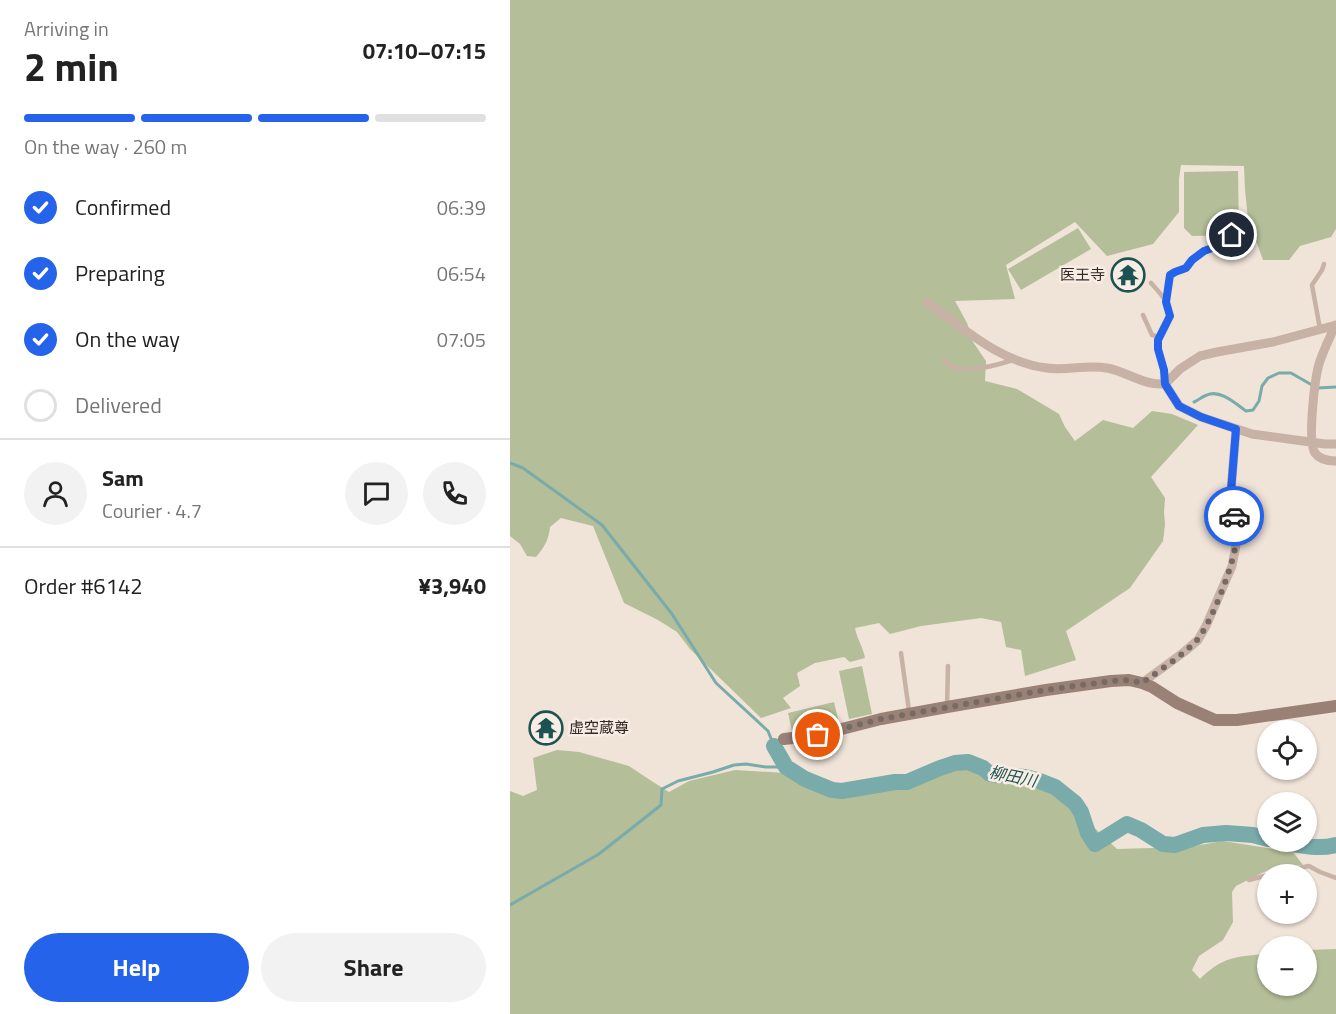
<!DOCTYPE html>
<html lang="en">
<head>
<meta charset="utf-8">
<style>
	body { margin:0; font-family:"Titillium Web","Noto Sans JP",sans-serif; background:#f2f2f2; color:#222; height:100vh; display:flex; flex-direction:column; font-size:22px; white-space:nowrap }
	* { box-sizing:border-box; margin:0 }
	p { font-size:20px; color:#767676 }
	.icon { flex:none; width:33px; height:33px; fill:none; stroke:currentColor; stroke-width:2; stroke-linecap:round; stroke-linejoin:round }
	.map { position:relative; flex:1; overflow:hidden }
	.sheet { display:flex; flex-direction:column; background:#fff; width:510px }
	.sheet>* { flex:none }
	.fabs { position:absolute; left:747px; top:720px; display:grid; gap:12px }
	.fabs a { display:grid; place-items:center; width:60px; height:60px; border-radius:50%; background:#fff; box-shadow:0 2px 4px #0004; font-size:30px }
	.pin { position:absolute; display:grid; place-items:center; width:51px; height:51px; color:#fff; margin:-26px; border:3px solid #fff; border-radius:50%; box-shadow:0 2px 6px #0007 }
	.courier { position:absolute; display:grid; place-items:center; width:60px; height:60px; margin:-30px; border:4px solid #2563eb; border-radius:50%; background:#fff; color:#222; box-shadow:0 2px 8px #0007 }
	.overview em { font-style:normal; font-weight:700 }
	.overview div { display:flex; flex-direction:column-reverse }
	.overview { display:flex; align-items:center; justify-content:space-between; height:102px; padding:0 24px }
	h1 { font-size:39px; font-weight:700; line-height:45px }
	.bar { display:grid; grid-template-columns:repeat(4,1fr); gap:9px 6px; align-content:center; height:72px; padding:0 24px }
	.bar i { height:8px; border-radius:4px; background:#e0e0e0 }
	.bar .on { background:#2563eb }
	.bar p { grid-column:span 4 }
	.line { display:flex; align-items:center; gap:15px; padding:0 24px; border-top:2px solid #e0e0e0 }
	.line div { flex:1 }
	.round { display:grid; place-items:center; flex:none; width:63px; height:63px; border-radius:32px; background:#f2f2f2 }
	ol { padding:0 24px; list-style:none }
	li { display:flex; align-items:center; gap:18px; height:66px }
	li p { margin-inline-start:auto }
	li .icon { padding:6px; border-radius:50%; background:#2563eb; color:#fff; stroke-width:4 }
	li:last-child { color:#767676 }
	li i { width:33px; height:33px; border:3px solid #e0e0e0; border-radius:50% }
	.action { display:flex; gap:12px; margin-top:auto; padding:12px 24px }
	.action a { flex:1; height:69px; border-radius:36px; background:#2563eb; color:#fff; font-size:24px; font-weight:700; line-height:69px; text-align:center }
	.action a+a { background:#f2f2f2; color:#222 }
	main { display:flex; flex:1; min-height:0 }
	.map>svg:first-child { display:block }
	.green { fill:#b4be99 }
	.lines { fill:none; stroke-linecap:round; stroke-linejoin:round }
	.stream { stroke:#78abaa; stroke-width:3 }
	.river { stroke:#78abaa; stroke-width:16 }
	.lane { stroke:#c7b2a5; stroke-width:4.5 }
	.street { stroke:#c7b2a5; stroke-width:9 }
	.secondary { stroke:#9a8176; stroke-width:12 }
	.done { stroke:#756a64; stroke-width:6; stroke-dasharray:0 10.8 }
	.route { stroke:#2563eb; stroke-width:8 }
	.labels { text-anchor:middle; stroke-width:5; stroke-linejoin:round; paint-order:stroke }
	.poi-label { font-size:15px; fill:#332926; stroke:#f8ede4; text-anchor:end }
	.water-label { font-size:16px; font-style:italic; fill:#1d5252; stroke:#f8ede4 }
</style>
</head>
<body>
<main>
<section class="sheet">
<div class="overview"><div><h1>2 min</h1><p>Arriving in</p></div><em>07:10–07:15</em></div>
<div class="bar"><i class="on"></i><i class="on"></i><i class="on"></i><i></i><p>On the way · 260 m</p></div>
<ol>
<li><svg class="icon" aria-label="check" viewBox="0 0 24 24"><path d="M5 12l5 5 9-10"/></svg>Confirmed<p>06:39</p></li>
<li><svg class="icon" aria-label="check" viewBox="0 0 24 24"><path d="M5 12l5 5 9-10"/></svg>Preparing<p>06:54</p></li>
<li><svg class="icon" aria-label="check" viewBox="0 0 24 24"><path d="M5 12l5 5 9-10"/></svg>On the way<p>07:05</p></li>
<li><i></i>Delivered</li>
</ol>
<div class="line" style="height:108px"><a class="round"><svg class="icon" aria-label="person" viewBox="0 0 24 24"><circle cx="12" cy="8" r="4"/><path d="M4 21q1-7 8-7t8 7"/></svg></a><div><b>Sam</b><p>Courier · 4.7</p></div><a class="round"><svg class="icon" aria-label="chat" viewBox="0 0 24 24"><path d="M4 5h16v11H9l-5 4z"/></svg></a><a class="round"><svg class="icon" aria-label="phone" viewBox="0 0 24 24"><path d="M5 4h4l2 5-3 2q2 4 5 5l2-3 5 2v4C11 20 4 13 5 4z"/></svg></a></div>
<div class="line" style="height:78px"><div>Order #6142</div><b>¥3,940</b></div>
<div class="action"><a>Help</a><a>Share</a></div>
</section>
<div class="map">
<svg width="826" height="1014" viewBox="0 0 826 1014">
	<rect width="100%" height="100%" fill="#f0e3d8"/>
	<path class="green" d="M0,0H826V229L821,237L790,246L779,260H753L738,219L735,190L734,166L671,165L669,179V212L643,244L597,256L565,222L496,265L505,299L445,301L457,323L463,342L476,361L475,381L507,389L549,414L555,427L565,441L593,420L623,428L642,411L662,414L688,425L641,477L655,498L654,512L655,525L653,541L620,588L556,631L566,660L515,676L511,650L496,647L491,622L471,618L411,626L380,634L369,623L345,628C347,639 353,647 355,658L340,662L334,657L305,663L287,673L290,686L273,698L281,708L251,718L180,649L167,632L148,620L114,603L83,526L51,518L40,527C39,539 34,548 26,557L17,556L10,544L0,536Z
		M728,171L729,235L682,236L674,228V172Z
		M568,228L581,249L511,290L498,269Z
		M352,666L362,714L339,719L329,671Z
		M324,702L329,723L296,730L282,731L278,713Z
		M47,750L69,752L119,766L140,780L159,792L179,781L225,770L275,773L306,789L321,794L370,786L401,785L434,772L447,765L464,766L479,778L519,781L541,787L607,849L679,847L713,841L783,852L793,865L762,868L726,886L722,892L723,922L713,940L689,956L682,970L690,979C712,957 727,956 757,954L758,986H796L797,950L826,949V1014H0V791L13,796L27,790L23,758Z"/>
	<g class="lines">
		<path class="stream" d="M808,388L826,387
			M684,402C689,400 691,397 697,395C710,389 726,404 736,411L743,410L749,401L752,386L758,378L769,373H781L802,385
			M0,463L13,468L92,525L162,614L206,683L258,731L264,746
			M0,905L89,854L151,805L152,789L168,781L203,772L224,765L236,764L256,767H276"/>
		<path class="river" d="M264,746L276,767L295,779L322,790L332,791L385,782H397L430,768L445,763L458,762L473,768L480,774L515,777L527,780L545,787L565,803L571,812L578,833L585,844L617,824L631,830L653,844L665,845L693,835L716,833L743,835L758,839
			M770,842C788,845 807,850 826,845"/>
		<path class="lane" d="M641,283C652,295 665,308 656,324C654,330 649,335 648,342C647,351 654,373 655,384
			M656,302L660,275L665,272L676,268L682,260L694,251L719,242L722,239V235
			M633,315L642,335L650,337
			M810,329L802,285L812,270L814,264
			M434,361C436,362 439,365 441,366C457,374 487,365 503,360
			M391,653L399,711
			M437,707L438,666
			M760,874L799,866L810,872L826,878
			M739,880L758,875"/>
		<path class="street" d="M417,302C453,328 491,363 537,368C557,371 578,364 597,368C613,371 626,380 641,383C646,384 651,384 655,384
			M825,325C820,338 813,351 809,364C805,378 797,442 805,453C810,460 818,461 826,461
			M655,384L669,406L691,417L742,434L815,444H826
			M655,384L670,369L690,356L707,352L763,342L826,325
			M632,683L674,652L688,640L696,626L722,566L727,540L721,491L726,429"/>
		<path class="secondary" d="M274,739L308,735L371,719L437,707L536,690L601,681L619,680L632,683L642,687L667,703L705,720H727L826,706"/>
	</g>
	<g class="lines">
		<path class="done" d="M308,735L371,719L536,690L601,681L619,680L632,683C650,670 671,657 687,640C700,626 727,558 726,538C726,531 725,523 724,516"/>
		<path class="route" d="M722,235V239L719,242L694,251L682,260L676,268L665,272L660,275L656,302L660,316L648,340V349L654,370L655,384L669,406L691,417L726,429L721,491L724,516"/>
	</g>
	<defs>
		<symbol id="temple-ring" viewBox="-11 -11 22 22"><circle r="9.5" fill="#f8ede4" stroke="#1d5252" stroke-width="1.5"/><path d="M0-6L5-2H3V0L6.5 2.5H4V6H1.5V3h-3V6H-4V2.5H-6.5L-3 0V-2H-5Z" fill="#1d5252"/></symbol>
	</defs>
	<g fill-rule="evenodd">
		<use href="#temple-ring" x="599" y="256" width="38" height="38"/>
		<use href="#temple-ring" x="17" y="709" width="38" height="38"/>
	</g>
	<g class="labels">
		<g class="poi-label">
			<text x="595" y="280">医王寺</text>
			<text x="59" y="733" text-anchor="start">虚空蔵尊</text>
		</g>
		<g class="water-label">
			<text transform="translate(503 776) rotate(12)" y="6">柳田川</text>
		</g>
	</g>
</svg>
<div class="fabs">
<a><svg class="icon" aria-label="locate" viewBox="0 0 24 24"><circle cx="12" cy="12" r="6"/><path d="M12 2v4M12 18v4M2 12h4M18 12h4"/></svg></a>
<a><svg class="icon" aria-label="layers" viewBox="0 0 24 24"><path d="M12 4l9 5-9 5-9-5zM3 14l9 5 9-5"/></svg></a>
<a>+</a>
<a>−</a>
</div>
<div class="pin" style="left:308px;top:735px;background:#ea580c"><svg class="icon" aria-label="bag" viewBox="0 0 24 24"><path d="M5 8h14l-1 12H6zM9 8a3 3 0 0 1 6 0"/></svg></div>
<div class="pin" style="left:722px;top:235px;background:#1f2937"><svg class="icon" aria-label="home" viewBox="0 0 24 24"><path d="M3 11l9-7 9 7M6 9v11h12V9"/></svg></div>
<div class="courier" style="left:724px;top:516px"><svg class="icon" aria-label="car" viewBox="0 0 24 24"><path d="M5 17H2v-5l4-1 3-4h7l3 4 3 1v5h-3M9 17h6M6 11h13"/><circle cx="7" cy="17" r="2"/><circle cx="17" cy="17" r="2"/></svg></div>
</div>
</main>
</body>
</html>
